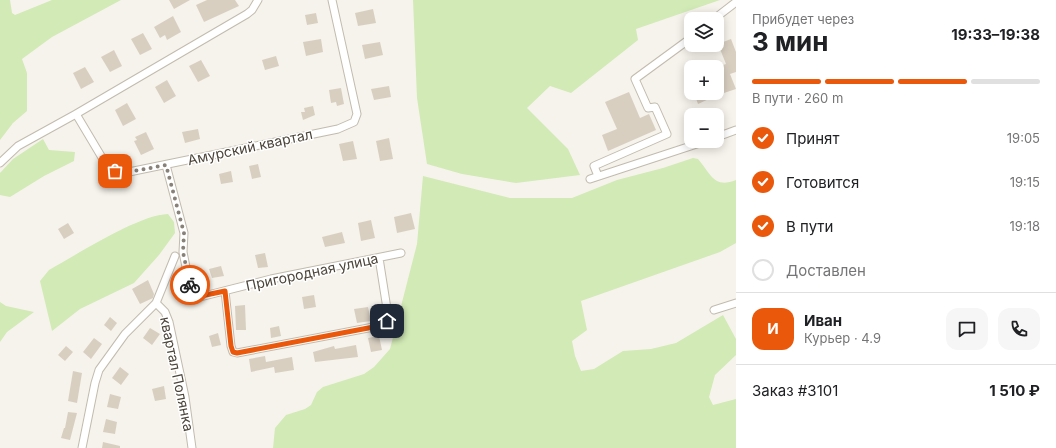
<!DOCTYPE html>
<html lang="ru">
<head>
<meta charset="utf-8">
<style>
	body { margin:0; font-family:Inter,sans-serif; background:#f6f6f6; color:#202124; height:100vh; display:flex; flex-direction:column; font-size:15px; white-space:nowrap }
	* { box-sizing:border-box; margin:0 }
	p { font-size:13px; color:#757577 }
	.icon { flex:none; width:22px; height:22px; fill:none; stroke:currentColor; stroke-width:2; stroke-linecap:round; stroke-linejoin:round }
	.map { position:relative; flex:1; overflow:hidden }
	.sheet { display:flex; flex-direction:column; background:#fff; width:320px }
	.sheet>* { flex:none }
	.tools { position:absolute; left:684px; top:12px; display:grid; gap:8px }
	.tools a { display:grid; place-items:center; width:40px; height:40px; border-radius:8px; background:#fff; box-shadow:0 2px 10px #0003; font-size:20px }
	.pin { position:absolute; display:grid; place-items:center; width:34px; height:34px; color:#fff; margin:-17px; border-radius:8px; box-shadow:0 2px 6px #0006 }
	.courier { position:absolute; display:grid; place-items:center; width:40px; height:40px; margin:-20px; border:3px solid #ea580c; border-radius:50%; background:#fff; color:#222; box-shadow:0 1px 5px #0007 }
	.headline em { font-style:normal; font-weight:700 }
	.headline div { display:flex; flex-direction:column-reverse }
	.headline { display:flex; align-items:center; justify-content:space-between; height:68px; padding:0 16px }
	h1 { font-size:26px; font-weight:700; line-height:30px }
	.bar { display:grid; grid-template-columns:repeat(4,1fr); gap:6px 4px; align-content:center; height:48px; padding:0 16px }
	.bar i { height:5px; border-radius:3px; background:#e0e0e0 }
	.bar .on { background:#ea580c }
	.bar p { grid-column:span 4 }
	.line { display:flex; align-items:center; gap:10px; padding:0 16px; border-top:1px solid #e0e0e0 }
	.line div { flex:1 }
	.round { display:grid; place-items:center; flex:none; width:42px; height:42px; border-radius:12px; background:#f6f6f6 }
	ol { padding:0 16px; list-style:none }
	li { display:flex; align-items:center; gap:12px; height:44px }
	li p { margin-inline-start:auto }
	li .icon { padding:4px; border-radius:50%; background:#ea580c; color:#fff; stroke-width:4 }
	li:last-child { color:#757577 }
	li i { width:22px; height:22px; border:2px solid #e0e0e0; border-radius:50% }
	main { display:flex; flex:1; min-height:0 }
	.map>svg:first-child { display:block }
	.green { fill:#d2eab5 }
	.building { fill:#d8cfc1 }
	.lines { fill:none; stroke-linecap:round; stroke-linejoin:round }
	.minor-casing { stroke:#c2bbae; stroke-width:9 }
	.minor { stroke:#fff; stroke-width:7 }
	.done { stroke:#878178; stroke-width:4; stroke-dasharray:0 7.2 }
	.route { stroke:#ea580c; stroke-width:5 }
	.labels { text-anchor:middle; stroke-width:3; stroke-linejoin:round; paint-order:stroke }
	.street-label { font-size:14px; fill:#4b4439; stroke:#fff }
</style>
</head>
<body>
<main>
<div class="map">
<svg width="736" height="448" viewBox="0 0 736 448">
	<rect width="100%" height="100%" fill="#f6f3ec"/>
	<path class="green" d="M0,0H10L12,13L15,15L52,0H121L52,37L22,59L27,73V111L13,123L0,140Z
		M413,0H720L636,29L638,40L571,93L550,86L527,108L568,149L580,175L516,183L462,174L427,164L417,98Z
		M43,139L49,150L75,152L74,161L44,176L10,197L0,195V173L13,159Z
		M693,158L698,159C711,174 714,189 736,180V243L720,252L581,301L587,330L572,341L575,356L581,371L594,369L623,351L651,349L676,343L723,315L736,339V355L715,375L709,397L713,405L736,399V448H273L275,428L286,415L305,409L311,405L317,392L323,387L364,374L374,367L390,349L417,244L423,176L510,198H572L617,180L663,168Z
		M168,214L174,222L175,233L159,255L134,283L80,309L52,331L40,281L49,270C78,254 138,215 168,214Z
		M0,302L6,306L34,312L7,332L0,342Z"/>
	<path class="building" d="M169,0H190L174,9Z
		M207,0H235L239,6L204,22L196,5Z
		M373,9L376,23L358,26L355,13Z
		M316,13L318,23L307,25L305,15Z
		M173,16L181,32L167,40L165,35L160,38L154,27Z
		M143,33L152,49L140,55L131,39Z
		M321,39L323,52L306,56L303,42Z
		M731,39L736,52V72L730,74L736,89L724,93L717,75V67L726,64L718,44Z
		M380,42L383,55L365,59L362,45Z
		M114,50L122,66L110,72L101,57Z
		M276,56L279,66L265,70L262,60Z
		M201,60L210,76L198,82L189,66Z
		M85,67L94,82L81,89L73,73Z
		M167,80L176,96L164,103L155,87Z
		M389,86L391,97L374,100L371,89Z
		M341,88L344,104L337,106L336,102L331,103L329,90Z
		M629,92L640,118L649,114L656,130L608,151L602,135L617,129L605,102Z
		M694,93H709L711,98L698,104Z
		M127,103L136,119L123,126L115,110Z
		M313,106L315,115L303,120L301,112H305L304,108Z
		M198,129L200,139L185,143L182,132Z
		M146,132L154,149L141,155L134,141L137,140L135,137Z
		M389,138L393,159L380,161L376,141Z
		M353,141L357,159L343,161L339,144Z
		M258,164L261,177L252,179L249,166Z
		M231,171L233,182L221,184L219,174Z
		M411,213L415,229L397,233L394,217Z
		M371,220L375,238L361,241L358,223Z
		M68,223L74,233L64,239L58,229Z
		M342,232L345,243L325,247L322,237Z
		M265,253L268,267L258,268L255,255Z
		M221,266L224,276L212,278L209,269Z
		M148,280L154,294L153,298L140,304L132,289Z
		M314,295L316,307L304,309L302,297Z
		M245,305L246,330H236L235,306Z
		M368,307L371,321L357,323L354,309Z
		M110,317L117,323L111,331L104,325Z
		M279,326L281,336L271,338L270,328Z
		M150,328L160,334L152,345L143,338Z
		M218,333L221,345L212,347L209,336Z
		M379,336L382,350L371,352L368,338Z
		M94,338L102,344L91,359L83,352Z
		M356,345L358,357L315,362L313,352L334,346L335,349Z
		M66,346L73,352L65,361L58,355Z
		M265,356L266,362L292,357L294,370L275,373L274,367L251,372L249,359Z
		M120,367L129,374L121,385L112,378Z
		M73,371L82,373L77,403L68,401Z
		M164,386L166,399L155,401L152,389Z
		M110,394L121,397L118,409L107,407Z
		M68,412L77,413L70,440L61,438L64,428H65Z
		M106,419L117,422L115,434L103,432Z
		M103,442L120,446V448H102Z"/>
	<g class="lines">
		<defs>
			<path id="minor" d="M258,0L252,10L247,14L76,114L107,166L115,171L129,172L338,129L354,122L357,114L332,0
				M714,19L736,2
				M717,137L736,130
				M0,163L18,146L76,114
				M166,165L184,233L183,252L191,292L196,297H200L271,279L401,253
				M598,176L594,166L667,134L655,107L648,108L635,79L691,38
				M590,179L706,141
				M225,291L231,346L233,352L237,353L384,325L387,321L388,315L379,258
				M156,303L165,312L169,322L185,397L192,448
				M714,310L736,303
				M82,448L95,383L99,370L125,334L156,303L175,256"/>
		</defs>
		<use href="#minor" class="minor-casing"/>
		<use href="#minor" class="minor"/>
	</g>
	<g class="lines">
		<path class="done" d="M115,171L129,172L166,165L184,233L183,252L190,285"/>
		<path class="route" d="M190,285L191,292L196,297L225,291L231,346L233,352L237,353L384,325L387,321"/>
	</g>
	<g class="labels">
		<g class="street-label">
			<text transform="translate(250 147) rotate(-12)" y="5">Амурский квартал</text>
			<text transform="translate(312 272) rotate(-12)" y="5">Пригородная улица</text>
			<text transform="translate(177 374) rotate(78)" y="5">квартал Полянка</text>
		</g>
	</g>
</svg>
<div class="tools">
<a><svg class="icon" aria-label="layers" viewBox="0 0 24 24"><path d="M12 4l9 5-9 5-9-5zM3 14l9 5 9-5"/></svg></a>
<a>+</a>
<a>−</a>
</div>
<div class="pin" style="left:115px;top:171px;background:#ea580c"><svg class="icon" aria-label="bag" viewBox="0 0 24 24"><path d="M5 8h14l-1 12H6zM9 8a3 3 0 0 1 6 0"/></svg></div>
<div class="pin" style="left:387px;top:321px;background:#1f2937"><svg class="icon" aria-label="home" viewBox="0 0 24 24"><path d="M3 11l9-7 9 7M6 9v11h12V9"/></svg></div>
<div class="courier" style="left:190px;top:285px"><svg class="icon" aria-label="bike" viewBox="0 0 24 24"><circle cx="6" cy="16" r="4"/><circle cx="18" cy="16" r="4"/><path d="M6 16l4-8h5l3 8M10 8l3 8H6M13 5h3"/></svg></div>
</div>
<section class="sheet">
<div class="headline"><div><h1>3 мин</h1><p>Прибудет через</p></div><em>19:33–19:38</em></div>
<div class="bar"><i class="on"></i><i class="on"></i><i class="on"></i><i></i><p>В пути · 260 m</p></div>
<ol>
<li><svg class="icon" aria-label="check" viewBox="0 0 24 24"><path d="M5 12l5 5 9-10"/></svg>Принят<p>19:05</p></li>
<li><svg class="icon" aria-label="check" viewBox="0 0 24 24"><path d="M5 12l5 5 9-10"/></svg>Готовится<p>19:15</p></li>
<li><svg class="icon" aria-label="check" viewBox="0 0 24 24"><path d="M5 12l5 5 9-10"/></svg>В пути<p>19:18</p></li>
<li><i></i>Доставлен</li>
</ol>
<div class="line" style="height:72px"><b class="round" style="background:#ea580c;color:#fff">И</b><div><b>Иван</b><p>Курьер · 4.9</p></div><a class="round"><svg class="icon" aria-label="chat" viewBox="0 0 24 24"><path d="M4 5h16v11H9l-5 4z"/></svg></a><a class="round"><svg class="icon" aria-label="phone" viewBox="0 0 24 24"><path d="M5 4h4l2 5-3 2q2 4 5 5l2-3 5 2v4C11 20 4 13 5 4z"/></svg></a></div>
<div class="line" style="height:52px"><div>Заказ #3101</div><b>1 510 ₽</b></div>
</section>
</main>
</body>
</html>
